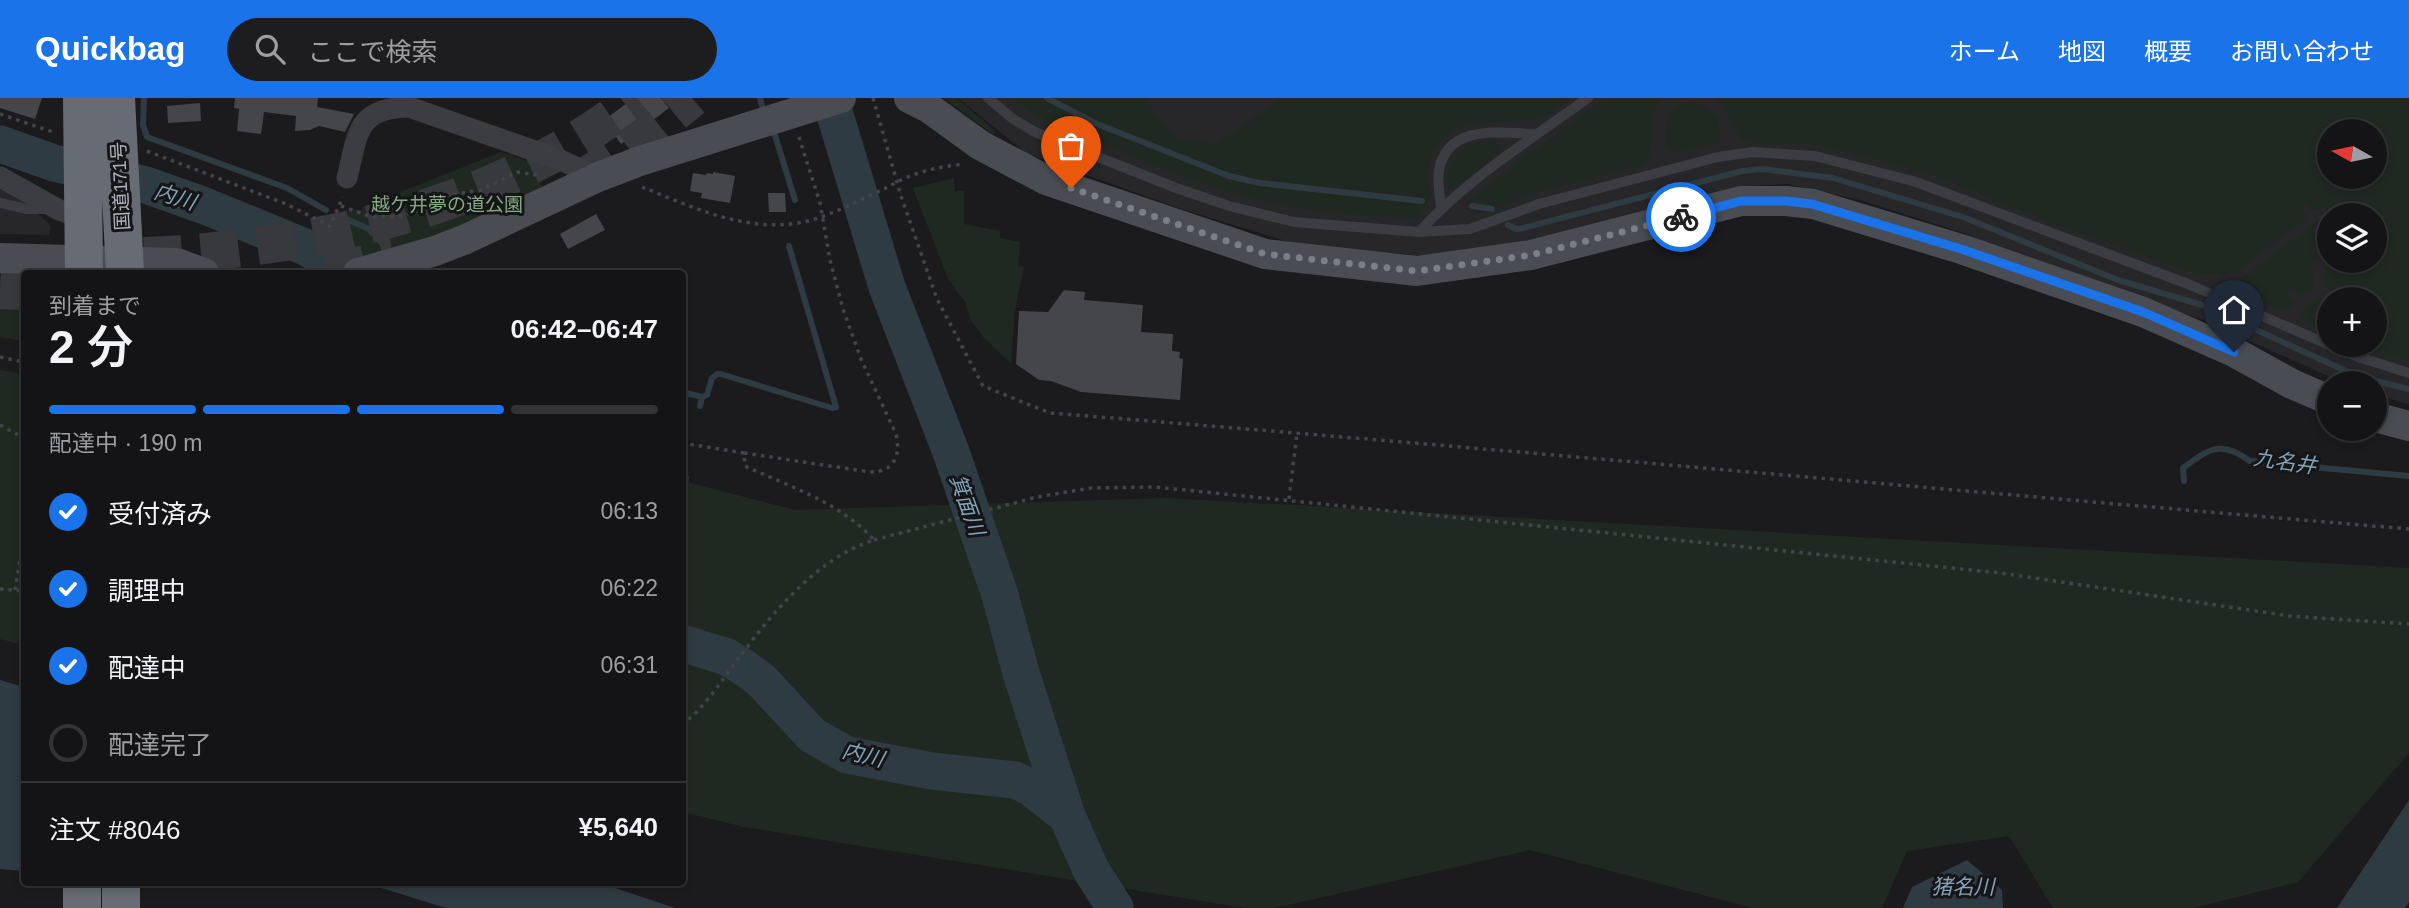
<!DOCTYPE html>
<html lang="ja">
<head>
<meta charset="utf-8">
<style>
	body { margin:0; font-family:Helvetica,"Noto Sans JP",sans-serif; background:#1d1d1f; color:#f1f3f6; height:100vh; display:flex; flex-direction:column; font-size:26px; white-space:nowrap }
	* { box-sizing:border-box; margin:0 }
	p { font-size:23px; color:#9d9ea1 }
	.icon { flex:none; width:38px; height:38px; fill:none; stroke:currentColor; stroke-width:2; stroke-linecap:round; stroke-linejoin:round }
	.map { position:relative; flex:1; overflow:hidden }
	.sheet { position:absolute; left:21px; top:172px; width:665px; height:616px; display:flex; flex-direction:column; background:#141416; border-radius:7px; box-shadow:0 4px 10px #0003,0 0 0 2px #333335 }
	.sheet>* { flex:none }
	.needle { width:46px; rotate:279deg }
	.tools { position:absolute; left:2317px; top:21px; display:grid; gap:14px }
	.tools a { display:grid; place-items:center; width:70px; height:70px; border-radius:50%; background:#141416; box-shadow:0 4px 10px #0003,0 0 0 2px #333335; font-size:35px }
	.pin { position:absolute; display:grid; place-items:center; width:60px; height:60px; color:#fff; margin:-72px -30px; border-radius:50% 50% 50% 0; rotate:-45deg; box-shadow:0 0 7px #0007 }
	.pin .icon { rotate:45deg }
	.courier { position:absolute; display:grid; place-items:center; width:70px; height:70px; margin:-35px; border:5px solid #1a73e8; border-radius:50%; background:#fff; color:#222; box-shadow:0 2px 9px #0007 }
	.overview em { font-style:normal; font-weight:600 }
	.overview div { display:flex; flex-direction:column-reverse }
	.overview { display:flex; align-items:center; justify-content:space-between; height:119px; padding:0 28px }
	h1 { font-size:46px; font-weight:600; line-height:52px }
	.bar { display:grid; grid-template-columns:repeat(4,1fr); gap:10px 7px; align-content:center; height:84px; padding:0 28px }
	.bar i { height:9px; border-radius:5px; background:#333335 }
	.bar .active { background:#1a73e8 }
	.bar p { grid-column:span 4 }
	.line { display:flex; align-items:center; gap:18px; padding:0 28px; border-top:2px solid #333335 }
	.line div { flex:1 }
	ol { padding:0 28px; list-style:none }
	li { display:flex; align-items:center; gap:21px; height:77px }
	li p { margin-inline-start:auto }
	li .icon { padding:7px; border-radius:50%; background:#1a73e8; color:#fff; stroke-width:4 }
	li:last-child { color:#9d9ea1 }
	li i { width:38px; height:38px; border:4px solid #333335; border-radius:50% }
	header { display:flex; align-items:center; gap:42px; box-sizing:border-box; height:98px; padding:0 35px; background:#1a73e8; color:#fff }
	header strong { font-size:33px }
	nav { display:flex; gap:38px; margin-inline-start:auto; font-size:24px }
	.search { width:490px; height:63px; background:#1d1d1f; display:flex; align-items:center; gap:18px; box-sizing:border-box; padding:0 24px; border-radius:38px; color:#9d9ea1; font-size:26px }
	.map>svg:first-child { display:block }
	.built { fill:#27272a; fill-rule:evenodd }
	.green { fill:#202921; fill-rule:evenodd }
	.water { fill:#2f3b43 }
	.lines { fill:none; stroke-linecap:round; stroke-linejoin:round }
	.stream { stroke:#2f3b43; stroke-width:6 }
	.river { stroke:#2f3b43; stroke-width:37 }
	.building { fill:#45464a }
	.highway-tunnel { stroke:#38393d; stroke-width:38; stroke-dasharray:38 19; stroke-linecap:butt }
	.path { stroke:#41444a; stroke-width:3.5; stroke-dasharray:3.5 5; stroke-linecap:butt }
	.lane { stroke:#3b3d43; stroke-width:10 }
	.street { stroke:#3b3d43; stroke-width:21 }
	.secondary { stroke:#494c53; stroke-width:30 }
	.highway { stroke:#676b74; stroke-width:38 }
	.done { stroke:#7a7e85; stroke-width:7; stroke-dasharray:0 12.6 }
	.route { stroke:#1a73e8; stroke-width:9 }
	.labels { text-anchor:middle; stroke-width:6; stroke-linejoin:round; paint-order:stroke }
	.street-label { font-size:19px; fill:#adb3bd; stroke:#161618 }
	.park-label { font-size:19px; fill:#83a983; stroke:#161618 }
	.water-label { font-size:21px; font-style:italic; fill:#83a3b9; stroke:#161618 }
</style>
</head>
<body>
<header>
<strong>Quickbag</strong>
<div class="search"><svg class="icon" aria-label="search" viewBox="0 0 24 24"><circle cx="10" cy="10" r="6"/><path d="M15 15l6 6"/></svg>ここで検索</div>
<nav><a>ホーム</a><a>地図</a><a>概要</a><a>お問い合わせ</a></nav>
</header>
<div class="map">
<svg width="2409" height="810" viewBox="0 0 2409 810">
	<rect width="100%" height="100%" fill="#1b1b1d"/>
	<path class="built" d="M958,0H2409V306L2375,297V285H2343L2201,221L2040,168L1967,136L1860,102L1788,86L1743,88L1624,121L1494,153L1426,158L1299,147L1181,111L1026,55ZM2329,33H2375V79H2329ZM2329,117H2375V163H2329ZM2329,201H2375V247H2329Z
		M0,91L28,107L46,123L51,128L49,137L0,136Z"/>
	<path class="green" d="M944,0H957L996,34L992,36Z
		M1012,0H1144L1174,40L1218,46L1281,0H1571C1561,7 1551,17 1539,20C1498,30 1455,11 1432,59C1427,71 1427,82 1432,96L1418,120C1368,117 1317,116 1268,104C1197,88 1128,56 1061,30L1035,17Z
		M1605,0H1665C1638,20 1662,48 1643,67L1527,97L1490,113L1475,115L1465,108L1466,104Z
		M1714,0H2409V263L2376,254L2358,247H2375V201H2332L2335,199L2324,183V170L2334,163H2375V133L2378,131L2375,117H2329V154L2312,166L2314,191L2300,198L2292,190L2286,194L2294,206L2285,212L2276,210L2232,193V188L2329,115L2324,110L2312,113L2306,106L2301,108L2306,119L2304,123L2235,174L2221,177L2193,175L2050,124L1933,77L1871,60L1809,46L1753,45L1741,41L1722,6ZM2375,33V79H2329V33Z
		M1691,5C1711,7 1723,23 1720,43L1707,48L1674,54C1658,41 1666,17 1681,6Z
		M1493,42L1505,51L1449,93C1442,74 1456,49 1476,44C1481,42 1488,43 1493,42Z
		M501,54L545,69L540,94L459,130L352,163L342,150L349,111L361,112L363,109Z
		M954,80L955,93H964V126L1000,133V140L1020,144L1018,168L1024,169L1015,212L1011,266L983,239L971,222L965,204L948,181L913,90Z
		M0,182L24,184V243L0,239Z
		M2322,200L2327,205L2329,204V235L2302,223L2299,217L2306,208Z
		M0,272L24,276V547L0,541Z
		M683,383L795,412L1166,400L2409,470V655L2298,784L2193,810H2053L2009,738L1907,753L1882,810H1753L1530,752L1275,810H1245L744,729L683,714Z"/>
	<path class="water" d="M0,582L24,589V773L0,771Z
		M2409,702V804L2405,810H2337Z
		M1967,762L2002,792L2003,810H1903L1912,789Z
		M362,784H597L675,810H446Z"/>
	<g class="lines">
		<path class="stream" d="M144,0L143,27L147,39L287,90L326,112
			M760,0L763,12
			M1047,0L1097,26L1229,78L1260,85L1422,103
			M774,34L795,102
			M1472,108L1492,111
			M346,121L369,131L390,154
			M1508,127L1516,131L1523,130L1742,73L1763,71L1833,80L1963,119L2118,182L2202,207L2359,279L2409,291
			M682,294L702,299L700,308
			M702,299L707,297L712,280L717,276H721L832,310L836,309L789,148
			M2184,383L2183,370C2210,350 2221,342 2250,363L2409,378
			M682,400L686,380"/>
		<path class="river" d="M830,0L887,189L951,354L1000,497L1021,575L1067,718L1091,772L1115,810
			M0,46L54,65L146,87L205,108L305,149L321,158L339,175
			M682,545L727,559L746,571L762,583L812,637L847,657L932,673L1015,682L1030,689L1067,718"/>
	</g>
	<path class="building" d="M0,0H42L35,21L0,10Z
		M235,0H318L317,9L354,16L345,34L319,28L310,32L295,33L296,18L264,14L261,36L237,33L239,11L234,10Z
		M634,0H661L669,10L644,29L651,38L643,44L628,49L624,44L621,46L604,22Z
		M200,5L201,23L168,25L167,8Z
		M713,74L735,78L730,105L701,100L702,95L690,93L693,75L706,77L707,75L713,76Z
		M768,95H785L786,114H769Z
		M596,116L605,132L568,151L560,136Z
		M1064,192L1085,194L1084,202L1143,207L1141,234L1173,236L1172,253L1180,254L1179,260L1183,261L1180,302L1081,294L1051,283L1039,282L1016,266L1019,213L1048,214Z"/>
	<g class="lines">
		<path class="highway-tunnel" d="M581,81C621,58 657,30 692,0
			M144,158C314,151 500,109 637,0
			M328,175L394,159
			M0,192L24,193"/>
		<path class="path" d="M873,0L901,98L937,201L983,288L1050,315C1503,351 1956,393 2409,431
			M0,16L53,34
			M147,53L286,106L330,128L343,99
			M642,89C694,110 751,137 808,123C832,117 864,100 888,89C910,75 937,69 963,66
			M341,108L372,119H395L421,112L444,98L481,92L517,74L537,77
			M0,259L24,264
			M0,327L24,340
			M682,345L744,355
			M1289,401L1297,335
			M874,442L1037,399L1091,390L1155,389L2001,475L2289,518L2409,526
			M0,491L24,493
			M15,492L24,437
			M682,627C706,608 722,582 741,557C774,513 819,459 874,442C840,404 790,389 745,368L744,355L870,374C894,374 901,358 896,336L861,261L843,211L830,162L820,105L799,39"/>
		<path class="lane" d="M988,0L1013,21L1035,34L1176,90L1229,108L1294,124L1419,134L1470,131L1539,106L1718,59L1752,54L1815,58L1916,84L2188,186L2355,258L2409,275
			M0,105L27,111H49
			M1441,110C1440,98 1437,84 1439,72C1448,25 1500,35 1535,36
			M1419,134C1467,81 1530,42 1588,0"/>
		<path class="street" d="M0,79L59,112L89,122
			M347,80C358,37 355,10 409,9L558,61L598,79"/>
		<path class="secondary" d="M909,0L929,10L980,47L1046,82L1265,156L1417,173L1531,157L1741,103H1786L1813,106L1961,151L2143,214L2234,254L2292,286L2329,302
			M0,160L177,165L204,175
			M358,175L435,153L466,141L598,79L640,63L841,0
			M2375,319L2409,328"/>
		<path class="highway" d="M82,0L84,175
			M116,0L125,175
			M82,810V784
			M121,810V784"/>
	</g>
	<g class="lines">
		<path class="done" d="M1071,90L1265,156L1417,173L1531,157L1681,119"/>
		<path class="route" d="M1681,119L1741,103H1786L1812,106L1961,151L2143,214L2234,254"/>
	</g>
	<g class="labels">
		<g class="street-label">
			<text transform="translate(120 88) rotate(-93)" y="7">国道171号</text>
		</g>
		<g class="park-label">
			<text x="447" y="113">越ケ井夢の道公園</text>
		</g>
		<g class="water-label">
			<text transform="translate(175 99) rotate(17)" y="7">内川</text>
			<text transform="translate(2285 364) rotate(8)" y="7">九名井</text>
			<text transform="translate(967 407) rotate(70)" y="7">箕面川</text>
			<text transform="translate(863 657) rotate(14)" y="7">内川</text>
			<text x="1963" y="796">猪名川</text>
		</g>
	</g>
</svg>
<div class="tools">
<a><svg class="needle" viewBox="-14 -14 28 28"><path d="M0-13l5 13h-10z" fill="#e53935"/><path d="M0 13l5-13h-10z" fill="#9d9ea1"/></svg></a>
<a><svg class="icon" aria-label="layers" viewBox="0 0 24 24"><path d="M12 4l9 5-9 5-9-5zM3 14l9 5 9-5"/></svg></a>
<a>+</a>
<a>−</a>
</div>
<div class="pin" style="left:1071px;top:90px;background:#ea580c"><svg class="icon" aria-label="bag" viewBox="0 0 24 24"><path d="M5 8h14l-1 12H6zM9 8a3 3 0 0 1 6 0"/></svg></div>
<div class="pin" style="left:2234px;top:254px;background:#1f2937"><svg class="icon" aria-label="home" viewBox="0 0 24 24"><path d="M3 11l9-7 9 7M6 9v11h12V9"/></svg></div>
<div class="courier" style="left:1681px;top:119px"><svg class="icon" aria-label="bike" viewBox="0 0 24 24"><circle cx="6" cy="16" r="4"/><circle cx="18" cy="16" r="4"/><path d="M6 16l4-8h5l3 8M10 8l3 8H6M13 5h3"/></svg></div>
<section class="sheet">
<div class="overview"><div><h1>2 分</h1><p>到着まで</p></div><em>06:42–06:47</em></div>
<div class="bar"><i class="active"></i><i class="active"></i><i class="active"></i><i></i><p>配達中 · 190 m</p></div>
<ol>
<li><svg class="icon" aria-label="check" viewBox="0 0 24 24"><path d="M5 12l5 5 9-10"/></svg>受付済み<p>06:13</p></li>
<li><svg class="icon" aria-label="check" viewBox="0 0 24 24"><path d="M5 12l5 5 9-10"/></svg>調理中<p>06:22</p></li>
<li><svg class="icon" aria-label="check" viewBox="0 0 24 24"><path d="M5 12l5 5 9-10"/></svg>配達中<p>06:31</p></li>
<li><i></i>配達完了</li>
</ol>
<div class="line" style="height:91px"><div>注文 #8046</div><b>¥5,640</b></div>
</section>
</div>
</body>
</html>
